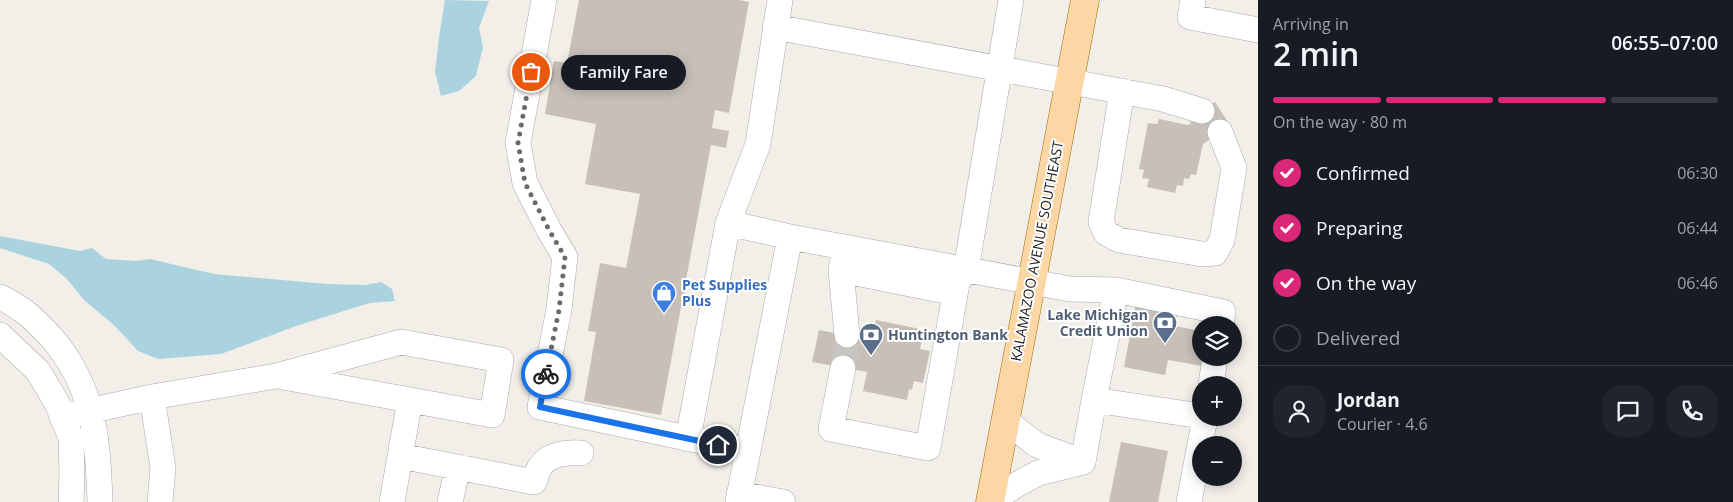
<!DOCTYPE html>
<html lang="en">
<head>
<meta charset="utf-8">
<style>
	body { margin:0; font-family:"Open Sans",sans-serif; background:#20242c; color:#f1f3f6; height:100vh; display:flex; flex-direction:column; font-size:19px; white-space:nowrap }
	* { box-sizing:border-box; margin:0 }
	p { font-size:16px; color:#9ea1a6 }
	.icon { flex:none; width:28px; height:28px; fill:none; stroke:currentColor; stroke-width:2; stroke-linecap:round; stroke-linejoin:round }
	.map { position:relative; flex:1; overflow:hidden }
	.sheet { display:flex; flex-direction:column; background:#171b24; width:475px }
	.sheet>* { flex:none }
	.fabs { position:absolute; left:1192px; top:316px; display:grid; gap:10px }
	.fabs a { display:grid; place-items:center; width:50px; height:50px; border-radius:50%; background:#171b24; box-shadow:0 2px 12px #0003; font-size:25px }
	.pin { position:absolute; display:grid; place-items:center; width:42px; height:42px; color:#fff; margin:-21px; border:2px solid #fff; border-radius:50%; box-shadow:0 1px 5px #0007 }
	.courier { position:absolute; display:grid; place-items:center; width:50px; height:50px; margin:-25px; border:4px solid #1a73e8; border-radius:50%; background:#fff; color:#222; box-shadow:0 1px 6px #0007 }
	.bubble { position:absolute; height:35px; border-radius:18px; background:#171b24; box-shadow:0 2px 12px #0003; font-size:16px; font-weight:600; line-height:35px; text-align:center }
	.head em { font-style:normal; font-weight:600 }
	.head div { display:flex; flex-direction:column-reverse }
	.head { display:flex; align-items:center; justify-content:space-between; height:85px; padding:0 15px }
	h1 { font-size:32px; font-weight:600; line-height:38px }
	.bar { display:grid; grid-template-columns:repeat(4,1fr); gap:8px 5px; align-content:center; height:60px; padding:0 15px }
	.bar i { height:6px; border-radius:4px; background:#363941 }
	.bar .current { background:#db2777 }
	.bar p { grid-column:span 4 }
	.line { display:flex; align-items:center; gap:12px; padding:0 15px; border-top:1px solid #363941 }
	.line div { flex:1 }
	.round { display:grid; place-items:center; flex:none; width:52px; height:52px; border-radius:20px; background:#20242c }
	ol { padding:0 15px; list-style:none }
	li { display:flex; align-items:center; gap:15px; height:55px }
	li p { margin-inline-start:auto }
	li .icon { padding:5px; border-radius:50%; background:#db2777; color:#fff; stroke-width:4 }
	li:last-child { color:#9ea1a6 }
	li i { width:28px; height:28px; border:2px solid #363941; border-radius:50% }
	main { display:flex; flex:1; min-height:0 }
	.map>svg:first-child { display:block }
	.water { fill:#aad3df }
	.building { fill:#c7bfb8 }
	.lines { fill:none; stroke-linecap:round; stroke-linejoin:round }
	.minor-tunnel { stroke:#c8c6c1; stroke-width:25; stroke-dasharray:25 12; stroke-linecap:butt }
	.minor-casing { stroke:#a9a9a9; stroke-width:26 }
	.major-casing { stroke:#a06b00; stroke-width:29 }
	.minor { stroke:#fff; stroke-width:25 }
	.major { stroke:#fcd6a4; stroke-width:28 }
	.done { stroke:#6b6a68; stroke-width:5; stroke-dasharray:0 9 }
	.route { stroke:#1a73e8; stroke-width:6 }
	.labels { text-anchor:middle; stroke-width:4; stroke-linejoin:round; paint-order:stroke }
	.street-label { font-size:14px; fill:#222; stroke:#fff }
	.shop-label { font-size:14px; font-weight:bold; fill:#366cbe; stroke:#fff; text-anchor:start }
	.service-label { font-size:14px; font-weight:bold; fill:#4e5e75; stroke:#fff; text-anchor:end }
</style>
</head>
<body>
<main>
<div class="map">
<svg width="1258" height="502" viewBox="0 0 1258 502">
	<rect width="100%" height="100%" fill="#f2efe9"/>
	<path class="water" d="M445,0L489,1L479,28L483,47L476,76L459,91L441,96L435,72L439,37Z
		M0,236L80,251L92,248L106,259L136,261L150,259L214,274L327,284L365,285L381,282L392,289L395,301L370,303L347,310L299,325L221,354L158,359L138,351L115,326L84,300L67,279L49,264L0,248Z"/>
	<path class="building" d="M579,0H739L749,2L729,113L715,110L712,128L729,131L726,148L711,145L661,415L584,401L596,332L588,331L600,263L626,268L640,194L585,184L596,124L545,114L554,61L567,63Z
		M1215,102L1230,125L1203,144L1196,175L1191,174L1189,179L1184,178L1183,186L1177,185L1175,193L1147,187L1149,179L1142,178L1144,170L1139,169L1148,123L1157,124L1159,119L1188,125L1191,123L1189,119Z
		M1136,303L1178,311L1175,326L1201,331V358H1210L1208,367L1168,360L1165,375L1124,367Z
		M876,320L920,329L918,339L922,340L920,349L930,351L923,383L914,381L912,390L909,389L907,400L863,391L867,372L812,362L819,330L872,340Z
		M1121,442L1168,451L1158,502H1109Z"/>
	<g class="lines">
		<path class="minor-tunnel" d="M843,368L847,335"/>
		<defs>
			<path id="minor" d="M544,0L518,143L525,183L549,230L565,257L559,309L540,407L748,451
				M1193,0L1190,17L1258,30
				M775,27L1163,99L1202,111
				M1122,91L1101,222L1106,233L1119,240L1202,254L1215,253L1222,240L1234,168L1220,132
				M728,223L790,237L1070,289L1116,290L1223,312L1221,325
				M844,254L841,270L847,335
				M841,270L955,293
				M0,297C23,308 34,319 51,337C94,386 98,439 100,502
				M0,335L38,371L57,403L71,438L72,473L71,502
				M843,368L831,429L928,448L957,283L966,270L1011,0
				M283,377L410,400
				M1211,385L1215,358
				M152,397L163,468L160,502
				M1094,400L1116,290
				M62,417L152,397L276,376L401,342L501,360L492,415L410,400L392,502
				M1006,421L1037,445L1083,462
				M688,439L728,223L758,144L780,0
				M400,456L534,482C536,478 537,471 540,467C548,454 567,452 581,453
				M1083,462L1094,400L1201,416
				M739,494L783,502
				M450,502L458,467
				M738,502L790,237
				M990,502L1016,485L1038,473L1083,462
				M1189,502L1205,418"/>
			<path id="major" d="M990,502L1085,0"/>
		</defs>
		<use href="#minor" class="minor-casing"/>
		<use href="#major" class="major-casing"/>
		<use href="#minor" class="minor"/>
		<use href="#major" class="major"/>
	</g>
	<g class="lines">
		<path class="done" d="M531,72L518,143L525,183L549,230L565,257L559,310L546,374"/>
		<path class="route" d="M546,374L540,407L718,445"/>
	</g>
	<defs>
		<symbol id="shop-pin" viewBox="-11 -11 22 30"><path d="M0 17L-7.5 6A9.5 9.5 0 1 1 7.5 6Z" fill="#3f7fe0" stroke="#fff"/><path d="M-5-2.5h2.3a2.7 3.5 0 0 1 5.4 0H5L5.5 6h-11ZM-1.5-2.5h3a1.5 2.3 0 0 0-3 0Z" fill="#fff"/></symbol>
		<symbol id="bank-pin" viewBox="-11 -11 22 30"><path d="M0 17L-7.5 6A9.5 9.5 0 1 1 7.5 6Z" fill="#5c6f8a" stroke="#fff"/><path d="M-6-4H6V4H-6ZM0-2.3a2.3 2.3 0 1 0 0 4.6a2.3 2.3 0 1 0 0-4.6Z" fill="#fff"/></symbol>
	</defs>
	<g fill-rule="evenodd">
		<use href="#shop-pin" x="650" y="279" width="28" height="38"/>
		<use href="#bank-pin" x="1151" y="309" width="28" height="38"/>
		<use href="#bank-pin" x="857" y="321" width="28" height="38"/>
	</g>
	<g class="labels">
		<g class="street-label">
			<text transform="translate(1037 251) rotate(-79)" y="5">KALAMAZOO AVENUE SOUTHEAST</text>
		</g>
		<g class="shop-label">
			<text x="682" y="290">Pet Supplies<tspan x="682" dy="16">Plus</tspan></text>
		</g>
		<g class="service-label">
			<text x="1148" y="320">Lake Michigan<tspan x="1148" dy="16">Credit Union</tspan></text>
			<text x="888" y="340" text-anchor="start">Huntington Bank</text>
		</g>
	</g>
</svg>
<div class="fabs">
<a><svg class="icon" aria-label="layers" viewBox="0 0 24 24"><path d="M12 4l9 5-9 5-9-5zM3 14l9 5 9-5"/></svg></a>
<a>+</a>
<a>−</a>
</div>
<div class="pin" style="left:531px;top:72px;background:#ea580c"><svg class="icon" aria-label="bag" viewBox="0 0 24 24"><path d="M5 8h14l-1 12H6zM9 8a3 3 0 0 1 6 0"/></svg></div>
<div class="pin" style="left:718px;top:445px;background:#1f2937"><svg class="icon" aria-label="home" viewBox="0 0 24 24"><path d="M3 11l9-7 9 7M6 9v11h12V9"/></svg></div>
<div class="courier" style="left:546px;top:374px"><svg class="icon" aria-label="bike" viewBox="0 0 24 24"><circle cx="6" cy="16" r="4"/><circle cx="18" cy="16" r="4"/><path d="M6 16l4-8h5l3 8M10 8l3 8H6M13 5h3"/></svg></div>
<div class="bubble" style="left:561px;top:55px;width:125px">Family Fare</div>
</div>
<section class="sheet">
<div class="head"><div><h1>2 min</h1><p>Arriving in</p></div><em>06:55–07:00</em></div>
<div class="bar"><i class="current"></i><i class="current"></i><i class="current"></i><i></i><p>On the way · 80 m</p></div>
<ol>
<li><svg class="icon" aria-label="check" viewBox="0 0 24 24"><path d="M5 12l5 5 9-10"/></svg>Confirmed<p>06:30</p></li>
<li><svg class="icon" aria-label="check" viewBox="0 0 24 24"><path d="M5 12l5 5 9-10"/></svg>Preparing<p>06:44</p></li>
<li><svg class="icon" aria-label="check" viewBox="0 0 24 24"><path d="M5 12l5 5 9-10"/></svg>On the way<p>06:46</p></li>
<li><i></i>Delivered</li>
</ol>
<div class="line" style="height:90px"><a class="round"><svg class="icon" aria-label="person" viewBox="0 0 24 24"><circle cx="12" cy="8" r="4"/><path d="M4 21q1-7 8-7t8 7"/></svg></a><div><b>Jordan</b><p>Courier · 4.6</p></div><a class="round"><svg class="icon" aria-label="chat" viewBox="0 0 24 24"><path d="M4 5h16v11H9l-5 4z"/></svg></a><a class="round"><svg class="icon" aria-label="phone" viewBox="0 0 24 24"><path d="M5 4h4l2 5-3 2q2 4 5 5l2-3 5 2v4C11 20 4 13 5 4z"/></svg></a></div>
</section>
</main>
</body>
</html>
